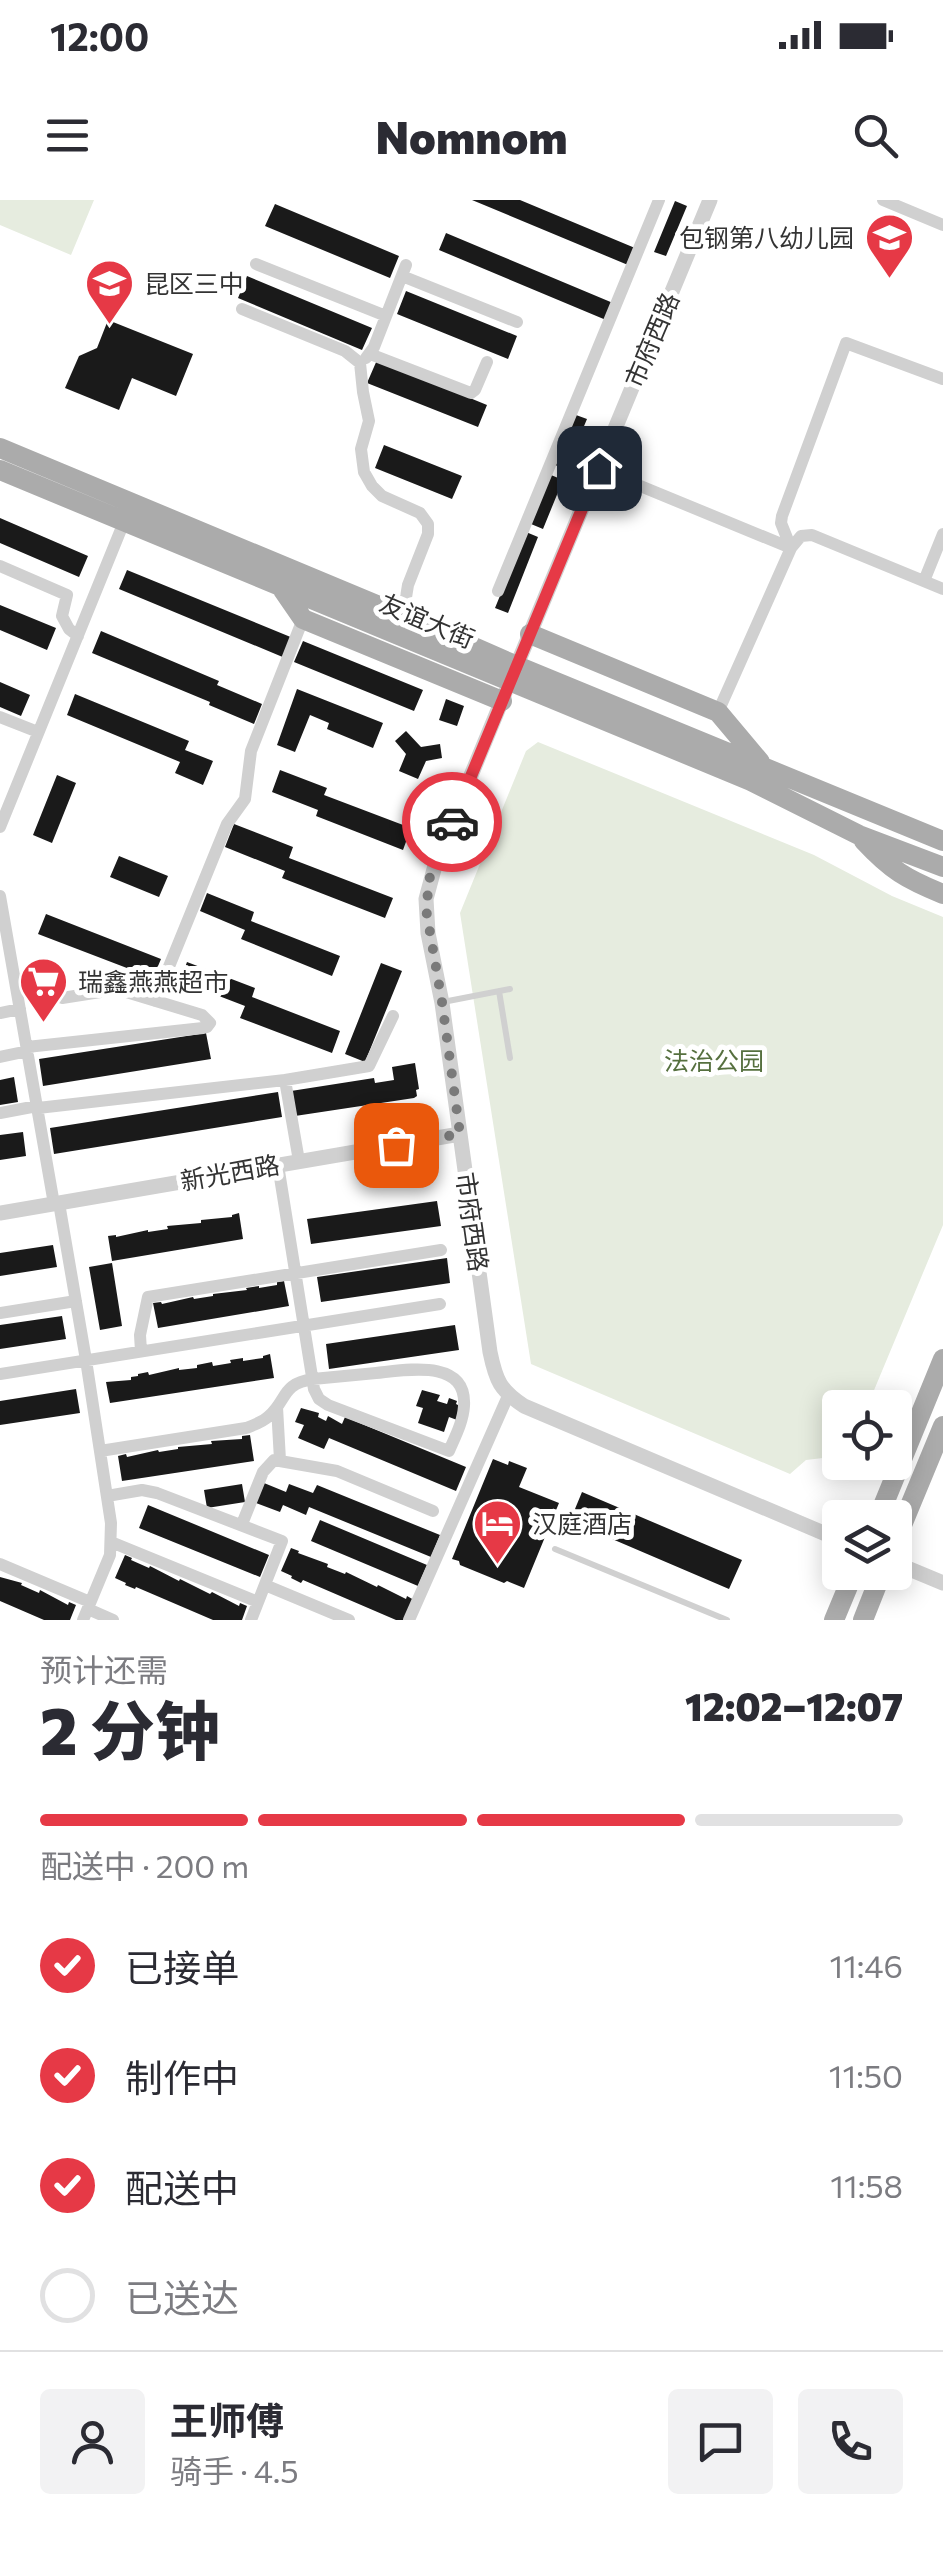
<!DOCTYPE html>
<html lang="zh">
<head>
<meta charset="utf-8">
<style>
	body { margin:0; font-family:Commissioner,"Noto Sans SC",sans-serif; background:#f2f2f3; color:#2b2b33; height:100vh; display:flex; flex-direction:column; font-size:38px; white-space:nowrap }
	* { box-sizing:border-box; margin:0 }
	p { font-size:32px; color:#7c7c81 }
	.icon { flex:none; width:55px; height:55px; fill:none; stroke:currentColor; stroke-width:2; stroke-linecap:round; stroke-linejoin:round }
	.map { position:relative; height:1420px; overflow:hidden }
	.details { display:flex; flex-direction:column; background:#fff; flex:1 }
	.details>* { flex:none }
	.controls { position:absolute; left:822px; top:1190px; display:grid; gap:20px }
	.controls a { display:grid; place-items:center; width:90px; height:90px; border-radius:10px; background:#fff; box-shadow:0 5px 25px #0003; font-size:50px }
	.pin { position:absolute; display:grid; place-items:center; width:85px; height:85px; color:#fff; margin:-42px; border-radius:20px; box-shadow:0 5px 15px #0006 }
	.courier { position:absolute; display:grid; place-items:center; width:100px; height:100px; margin:-50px; border:8px solid #e63946; border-radius:50%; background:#fff; color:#222; box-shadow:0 2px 12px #0007 }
	.overview em { font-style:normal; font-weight:800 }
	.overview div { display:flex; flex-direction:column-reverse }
	.overview { display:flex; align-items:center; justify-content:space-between; height:170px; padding:0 40px }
	h1 { font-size:65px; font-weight:800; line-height:75px }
	.bar { display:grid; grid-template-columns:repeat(4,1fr); gap:15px 10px; align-content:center; height:120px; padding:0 40px }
	.bar i { height:12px; border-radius:8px; background:#e1e1e2 }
	.bar .current { background:#e63946 }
	.bar p { grid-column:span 4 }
	.line { display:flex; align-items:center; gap:25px; padding:0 40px; border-top:2px solid #e1e1e2 }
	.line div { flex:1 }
	.round { display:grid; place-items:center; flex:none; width:105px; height:105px; border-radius:10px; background:#f2f2f3 }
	ol { padding:0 40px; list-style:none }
	li { display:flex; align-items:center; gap:30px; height:110px }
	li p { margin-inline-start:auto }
	li .icon { padding:10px; border-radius:50%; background:#e63946; color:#fff; stroke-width:4 }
	li:last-child { color:#7c7c81 }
	li i { width:55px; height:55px; border:5px solid #e1e1e2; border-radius:50% }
	.status { display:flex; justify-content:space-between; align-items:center; height:70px; padding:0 50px; background:#fff; direction:ltr }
	.status svg { height:28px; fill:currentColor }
	header { display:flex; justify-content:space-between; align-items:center; height:130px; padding:0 40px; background:#fff; font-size:45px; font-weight:800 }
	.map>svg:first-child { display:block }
	.green { fill:#e6ecdf }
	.building { fill:#1a1a1a }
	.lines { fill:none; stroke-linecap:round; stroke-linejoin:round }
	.service { stroke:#d0d0d0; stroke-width:6 }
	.minor { stroke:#d0d0d0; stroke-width:12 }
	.tertiary { stroke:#d0d0d0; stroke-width:15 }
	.primary { stroke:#ababab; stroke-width:20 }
	.done { stroke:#7a7a7a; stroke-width:10; stroke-dasharray:0 18 }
	.route { stroke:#e63946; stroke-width:12 }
	.labels { text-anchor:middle; stroke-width:10; stroke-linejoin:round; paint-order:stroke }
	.poi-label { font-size:25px; fill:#333; stroke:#fff; text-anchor:start }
	.street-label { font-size:25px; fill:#333; stroke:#fff }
	.park-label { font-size:25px; fill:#56703f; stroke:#fff }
</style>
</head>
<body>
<div class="status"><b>12:00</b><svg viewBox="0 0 49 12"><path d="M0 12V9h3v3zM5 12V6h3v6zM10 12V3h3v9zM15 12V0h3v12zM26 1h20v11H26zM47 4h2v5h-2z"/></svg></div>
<header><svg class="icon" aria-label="menu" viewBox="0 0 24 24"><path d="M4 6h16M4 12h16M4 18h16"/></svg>Nomnom<svg class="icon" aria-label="search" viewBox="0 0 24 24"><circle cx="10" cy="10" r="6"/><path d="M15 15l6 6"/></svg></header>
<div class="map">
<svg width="943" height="1420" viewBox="0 0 943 1420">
	<rect width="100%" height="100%" fill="#fff"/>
	<path class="green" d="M0,0H94L71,55L0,25Z
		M538,542L814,655L892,696L943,717V1025L867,1207L840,1208V1256L806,1260L790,1274L531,1164L460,713L526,551Z"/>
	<path class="building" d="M472,0H520L635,48L628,65Z
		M675,1L687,6L666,56L654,52Z
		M275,4L399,56L390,78L265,26Z
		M446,33L613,103L606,120L439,50Z
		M247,76L372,128L362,150L238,98Z
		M406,91L517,136L508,159L397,114Z
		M108,120L193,154L176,196L132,178L119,210L65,188L79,156L97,148Z
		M377,160L487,205L478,227L367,183Z
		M576,215L587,219L566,269L555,265Z
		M384,245L462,276L452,299L375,268Z
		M551,275L563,280L543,329L531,324Z
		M0,318L88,356L79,377L0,343Z
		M526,332L538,337L508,413L495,408Z
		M127,370L293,438L285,458L119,389Z
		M0,405L56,428L47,450L0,430Z
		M101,431L219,481L217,485L262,504L254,524L209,505L210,502L92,453Z
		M303,441L423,490L414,511L294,462Z
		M0,482L30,495L21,516L0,507Z
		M297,489L383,523L373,548L327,529L329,523L310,515L295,552L277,545Z
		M75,494L189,541L185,550L213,561L203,585L175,573L180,562L67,515Z
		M446,499L464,506L457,526L439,520Z
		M406,531L421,547L440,544L442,558L426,561L418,579L399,571L406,554L395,541Z
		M280,570L327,588L324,595L411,628L403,650L316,616L318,610L272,592Z
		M57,575L76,583L52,643L33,635Z
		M234,624L293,647L289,658L393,698L385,718L282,678L285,671L225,647Z
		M119,656L168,676L159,697L110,677Z
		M207,693L254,712L251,721L340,756L332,776L241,739L245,730L200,711Z
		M46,714L161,759L153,778L38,734Z
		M187,762L255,788L252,797L340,831L332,853L240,818L245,806L180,781Z
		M381,763L402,771L365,862L345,854Z
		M206,833L211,859L43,886L39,859Z
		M415,863L419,889L416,890L417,896L414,898L295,916L291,891L374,878L375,883L394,880L392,867Z
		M14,877L18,902L0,905V880Z
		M278,892L282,917L54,954L50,928Z
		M23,932L26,956L0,960V935Z
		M437,1001L441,1026L311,1044L307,1019Z
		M239,1013L243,1039L112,1061L108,1036L116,1035V1037L148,1030V1032L168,1029L167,1026L201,1023V1020L232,1017V1015Z
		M53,1045L57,1067L0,1076V1053Z
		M447,1058L450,1083L321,1102L317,1077Z
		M112,1063L122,1126L100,1130L89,1067Z
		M284,1081L289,1106L158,1128L153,1103L161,1102L162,1104L193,1097L194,1099L213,1096V1094L247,1090L246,1088L259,1086V1088L277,1085V1082Z
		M62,1116L66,1139L0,1149V1125Z
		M455,1125L459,1150L329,1169L326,1144Z
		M270,1154L274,1178L110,1203L106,1182L131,1180V1177L138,1176V1174L148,1172L149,1175L179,1168V1170L197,1168V1165L212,1162L213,1166L231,1163L230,1160L243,1158V1161L263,1158V1156Z
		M76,1189L80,1213L0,1225V1201Z
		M422,1190L440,1195L437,1201L447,1204L449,1198L457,1201L456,1204L462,1207L457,1220L449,1217L444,1232L418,1223L423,1208L416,1206Z
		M301,1208L319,1213L318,1217L326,1221L328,1216L342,1224L345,1217L466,1267L456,1291L329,1238L324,1249L298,1238L304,1225L295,1222Z
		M250,1235L254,1261L122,1281L118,1256L126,1254L127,1257L158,1250L159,1252L178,1249V1247L212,1244L211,1241L242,1239V1236Z
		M493,1259L508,1265L509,1261L527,1268L519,1287L559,1303L524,1388L507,1381L504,1383L460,1365L459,1361L452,1359Z
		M264,1283L286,1292L289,1284L313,1293L317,1285L440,1335L431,1357L309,1307L306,1315L283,1305L280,1312L256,1303Z
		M242,1284L245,1302L207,1308L204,1290Z
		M582,1292L742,1360L729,1389L570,1321Z
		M148,1305L269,1355L260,1377L139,1328Z
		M320,1320L427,1365L418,1386L311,1341Z
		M291,1348L299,1351L298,1353L328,1364L327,1367L345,1374L346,1372L377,1387L378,1385L406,1399L407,1396L414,1400L405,1420H396L303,1380L301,1383L291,1378L292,1376L281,1371Z
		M125,1355L132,1358L131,1360L149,1368L150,1366L179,1381L180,1379L210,1394L212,1392L239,1406L240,1403L247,1406L242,1420H213L136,1387L135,1389L125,1385L126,1383L115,1378Z
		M0,1377L22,1383L21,1385L39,1393L40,1390L68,1405L69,1402L76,1405L70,1420H44L0,1401Z"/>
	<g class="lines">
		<path class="service" d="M499,791L510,858
			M443,802L510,789
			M555,1349L727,1420"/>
		<path class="minor" d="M883,0L943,25
			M256,64L386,116
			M402,76L517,122
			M242,109L345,151L360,163L363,192L369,221L361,249L364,272L372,286L382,296L420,313L428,324V334L408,385L403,416
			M370,154L471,193L475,190L487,162
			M366,158L374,147L406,65
			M599,269L791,348
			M791,348L781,323L782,316L846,143L943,179
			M0,366L67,395L62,416L69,429L78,436
			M924,381L943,334
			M498,391L659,0
			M718,512L791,348L801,336L812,335L943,389
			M0,517L38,532
			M0,627L124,322
			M0,696L54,1004
			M155,801L227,624L245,599L251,551L303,419
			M0,813L20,809
			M27,847L203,828L207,827L210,823L202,815L123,791L113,790L62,798
			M0,857L28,851
			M285,880L299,961
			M38,908L285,880L369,866L393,816
			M0,913L37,906
			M59,1003L86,1160L111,1323L110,1355L83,1420
			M0,1113L76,1101
			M141,1151L140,1135L148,1097L441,1050
			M0,1174L440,1104
			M277,1207L280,1260
			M100,1251L246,1228C254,1225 263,1222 269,1216C288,1199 281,1184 313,1179C334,1177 355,1175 376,1173C406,1170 467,1158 464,1206C463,1222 455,1237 449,1251L328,1205L319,1199L314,1189L278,965
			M107,1296L142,1290L157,1293L282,1341L251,1420
			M242,1324L263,1272L274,1260L337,1271L433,1311
			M111,1342L258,1402
			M0,1364L90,1402
			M265,1385L349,1420
			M88,1409L113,1420
			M409,1420L508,1196"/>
		<path class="tertiary" d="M514,472L710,0
			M505,493L437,658L426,699L428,733L442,803L490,1152C496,1181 500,1190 524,1206L840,1340
			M0,1013L460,934
			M895,1363L943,1383"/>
		<path class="primary" d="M0,248L403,416L517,466L943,641
			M0,270L751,581L859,635L943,667
			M283,390L303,419L502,501
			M530,434L718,512L760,562
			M864,641C891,670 906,679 943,694
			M878,1318L943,1159
			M895,1342L943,1226
			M834,1420L854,1372
			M863,1420L882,1372"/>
	</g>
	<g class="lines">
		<path class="done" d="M396,945L460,934L442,802L426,709L430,676L452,622"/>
		<path class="route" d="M452,622L599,268"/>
	</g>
	<defs>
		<symbol id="school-pin" viewBox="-11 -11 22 30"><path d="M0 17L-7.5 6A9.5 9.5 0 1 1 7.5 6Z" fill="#e63946" stroke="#fff"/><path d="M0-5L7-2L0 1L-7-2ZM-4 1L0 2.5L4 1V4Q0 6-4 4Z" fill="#fff"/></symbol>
		<symbol id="supermarket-pin" viewBox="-11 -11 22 30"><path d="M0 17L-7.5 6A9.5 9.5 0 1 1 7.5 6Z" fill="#e63946" stroke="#fff"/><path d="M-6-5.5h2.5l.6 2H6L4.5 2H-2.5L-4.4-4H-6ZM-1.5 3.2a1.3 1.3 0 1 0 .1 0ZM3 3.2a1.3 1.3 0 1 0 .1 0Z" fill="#fff"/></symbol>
		<symbol id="hotel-pin" viewBox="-11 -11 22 30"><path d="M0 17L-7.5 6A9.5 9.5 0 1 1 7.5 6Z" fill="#e63946" stroke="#fff"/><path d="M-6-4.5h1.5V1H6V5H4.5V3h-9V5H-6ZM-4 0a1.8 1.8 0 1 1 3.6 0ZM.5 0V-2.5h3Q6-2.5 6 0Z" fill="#fff"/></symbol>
	</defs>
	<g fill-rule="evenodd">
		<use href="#school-pin" x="862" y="10" width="55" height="75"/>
		<use href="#school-pin" x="82" y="56" width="55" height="75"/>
		<use href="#supermarket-pin" x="16" y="754" width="55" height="75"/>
		<use href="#hotel-pin" x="470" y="1296" width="55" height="75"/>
	</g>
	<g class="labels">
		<g class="poi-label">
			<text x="854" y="47" text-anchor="end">包钢第八幼儿园</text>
			<text x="144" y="93">昆区三中</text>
			<text x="78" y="791">瑞鑫燕燕超市</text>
			<text x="532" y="1333">汉庭酒店</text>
		</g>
		<g class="street-label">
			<text transform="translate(652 140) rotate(-67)" y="9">市府西路</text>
			<text transform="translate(427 421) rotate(23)" y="9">友谊大街</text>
			<text transform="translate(230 973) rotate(-10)" y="9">新光西路</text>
			<text transform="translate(472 1022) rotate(82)" y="9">市府西路</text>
		</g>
		<g class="park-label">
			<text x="714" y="870">法治公园</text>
		</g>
	</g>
</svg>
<div class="controls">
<a><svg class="icon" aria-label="locate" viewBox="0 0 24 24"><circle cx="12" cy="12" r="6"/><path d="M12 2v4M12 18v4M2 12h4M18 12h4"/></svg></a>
<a><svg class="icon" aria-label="layers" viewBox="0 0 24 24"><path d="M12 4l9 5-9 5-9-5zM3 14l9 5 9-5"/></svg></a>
</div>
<div class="pin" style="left:396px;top:945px;background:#ea580c"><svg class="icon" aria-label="bag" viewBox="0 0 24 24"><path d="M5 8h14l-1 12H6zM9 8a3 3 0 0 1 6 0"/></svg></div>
<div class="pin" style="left:599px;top:268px;background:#1f2937"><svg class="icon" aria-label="home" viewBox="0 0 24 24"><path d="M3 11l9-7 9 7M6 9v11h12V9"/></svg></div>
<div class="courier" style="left:452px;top:622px"><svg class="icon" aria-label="car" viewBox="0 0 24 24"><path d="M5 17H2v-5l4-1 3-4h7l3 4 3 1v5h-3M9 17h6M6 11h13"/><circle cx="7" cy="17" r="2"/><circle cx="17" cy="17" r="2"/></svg></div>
</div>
<section class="details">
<div class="overview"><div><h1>2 分钟</h1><p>预计还需</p></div><em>12:02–12:07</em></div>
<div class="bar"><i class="current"></i><i class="current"></i><i class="current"></i><i></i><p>配送中 · 200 m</p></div>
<ol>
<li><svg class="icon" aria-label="check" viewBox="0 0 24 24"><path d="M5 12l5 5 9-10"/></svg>已接单<p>11:46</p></li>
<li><svg class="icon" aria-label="check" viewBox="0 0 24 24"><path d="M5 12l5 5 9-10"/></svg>制作中<p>11:50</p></li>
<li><svg class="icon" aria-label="check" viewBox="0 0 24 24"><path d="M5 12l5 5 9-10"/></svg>配送中<p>11:58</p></li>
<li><i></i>已送达</li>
</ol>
<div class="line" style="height:180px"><a class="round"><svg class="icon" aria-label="person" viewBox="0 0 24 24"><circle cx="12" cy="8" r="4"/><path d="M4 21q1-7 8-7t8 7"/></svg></a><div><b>王师傅</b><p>骑手 · 4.5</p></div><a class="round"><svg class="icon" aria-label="chat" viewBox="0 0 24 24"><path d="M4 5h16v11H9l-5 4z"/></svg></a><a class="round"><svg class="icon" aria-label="phone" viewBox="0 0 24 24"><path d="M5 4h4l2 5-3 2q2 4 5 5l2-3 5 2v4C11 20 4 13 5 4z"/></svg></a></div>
</section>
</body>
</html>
